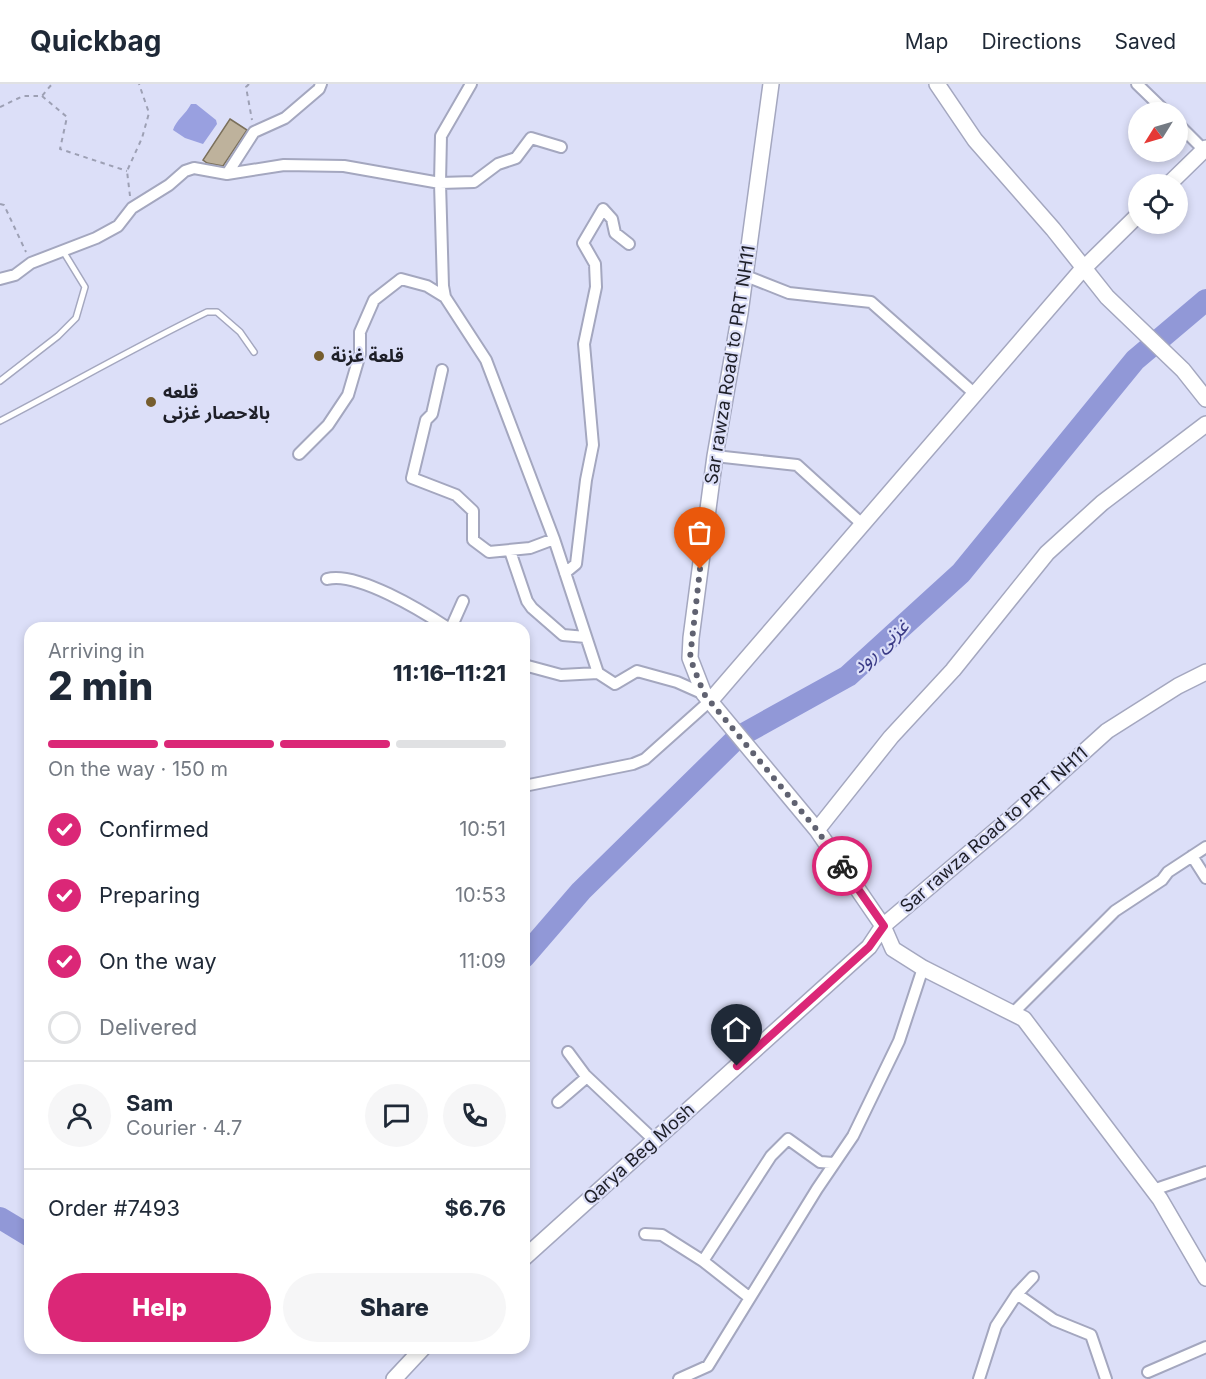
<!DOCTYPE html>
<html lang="en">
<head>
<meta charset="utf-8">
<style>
	body { margin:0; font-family:Inter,"Noto Sans Arabic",sans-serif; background:#f6f6f7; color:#1f2937; height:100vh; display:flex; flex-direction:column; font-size:22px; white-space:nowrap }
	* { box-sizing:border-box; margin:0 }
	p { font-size:20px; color:#747a83 }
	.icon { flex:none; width:33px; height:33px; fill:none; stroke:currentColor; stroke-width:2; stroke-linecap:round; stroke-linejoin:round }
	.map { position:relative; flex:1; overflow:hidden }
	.side { position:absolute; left:24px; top:538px; width:506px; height:732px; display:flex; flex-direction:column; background:#fff; border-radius:18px; box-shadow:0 3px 9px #0003 }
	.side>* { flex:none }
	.needle { width:39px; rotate:233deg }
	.tools { position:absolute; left:1128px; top:18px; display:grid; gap:12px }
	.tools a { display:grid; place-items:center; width:60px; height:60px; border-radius:50%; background:#fff; box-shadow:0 3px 9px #0003; font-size:30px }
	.pin { position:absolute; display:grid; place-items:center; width:51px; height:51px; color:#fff; margin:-62px -26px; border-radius:50% 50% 50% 0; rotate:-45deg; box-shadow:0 0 6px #0007 }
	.pin .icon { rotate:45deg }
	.courier { position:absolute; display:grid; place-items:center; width:60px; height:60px; margin:-30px; border:4px solid #db2777; border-radius:50%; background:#fff; color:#222; box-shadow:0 2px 8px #0007 }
	.overview em { font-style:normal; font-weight:800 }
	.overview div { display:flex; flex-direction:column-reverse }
	.overview { display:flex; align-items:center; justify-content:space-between; height:102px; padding:0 24px }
	h1 { font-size:39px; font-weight:800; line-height:45px }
	.bar { display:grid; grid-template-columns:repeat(4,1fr); gap:9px 6px; align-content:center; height:72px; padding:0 24px }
	.bar i { height:8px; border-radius:4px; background:#e0e1e3 }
	.bar .selected { background:#db2777 }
	.bar p { grid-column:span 4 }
	.line { display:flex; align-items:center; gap:15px; padding:0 24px; border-top:2px solid #e0e1e3 }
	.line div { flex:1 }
	.round { display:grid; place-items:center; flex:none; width:63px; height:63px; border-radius:32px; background:#f6f6f7 }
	ol { padding:0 24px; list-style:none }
	li { display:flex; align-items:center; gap:18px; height:66px }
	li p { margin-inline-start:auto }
	li .icon { padding:6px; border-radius:50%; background:#db2777; color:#fff; stroke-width:4 }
	li:last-child { color:#747a83 }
	li i { width:33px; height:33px; border:3px solid #e0e1e3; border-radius:50% }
	.action { display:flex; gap:12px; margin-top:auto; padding:12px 24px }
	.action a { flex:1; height:69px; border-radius:36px; background:#db2777; color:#fff; font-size:24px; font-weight:800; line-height:69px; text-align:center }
	.action a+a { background:#f6f6f7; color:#1f2937 }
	header { display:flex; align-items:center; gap:36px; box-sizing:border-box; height:84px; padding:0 30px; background:#fff; border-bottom:2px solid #e0e1e3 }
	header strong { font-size:28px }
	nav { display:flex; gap:33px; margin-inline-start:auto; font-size:21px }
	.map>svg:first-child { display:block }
	.forest { fill:#99a0e0 }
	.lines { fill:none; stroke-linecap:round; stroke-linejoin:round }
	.river { stroke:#9198d7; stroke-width:22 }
	.building { fill:#beb29c; stroke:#7b705b; stroke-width:1.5 }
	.lane-casing { stroke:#a4a7bf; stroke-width:8 }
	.street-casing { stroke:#a4a7bf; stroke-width:14 }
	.secondary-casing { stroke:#a4a7bf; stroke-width:18 }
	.path { stroke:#9da0b4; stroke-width:2; stroke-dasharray:4.5 4.5; stroke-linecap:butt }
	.lane { stroke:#fff; stroke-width:5 }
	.street { stroke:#fff; stroke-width:10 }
	.secondary { stroke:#fff; stroke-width:15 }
	.done { stroke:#606271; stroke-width:6; stroke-dasharray:0 10.8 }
	.route { stroke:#db2777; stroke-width:8 }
	.poi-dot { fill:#765d2e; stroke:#dcdff8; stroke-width:2 }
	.labels { text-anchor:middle; stroke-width:4.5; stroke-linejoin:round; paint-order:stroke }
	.poi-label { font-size:18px; font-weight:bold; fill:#1e1f28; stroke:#dcdff8; text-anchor:start }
	.street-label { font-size:18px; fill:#1e1f28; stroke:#dcdff8 }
	.water-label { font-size:20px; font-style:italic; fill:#3b3b86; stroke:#dcdff8 }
</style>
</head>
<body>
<header>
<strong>Quickbag</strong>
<nav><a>Map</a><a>Directions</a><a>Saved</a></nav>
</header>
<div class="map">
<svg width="1206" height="1295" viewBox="0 0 1206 1295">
	<rect width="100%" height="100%" fill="#dcdff8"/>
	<path class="forest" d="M191,20H196L216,36L217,40L203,60L185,54L173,46C176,36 186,30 191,20Z"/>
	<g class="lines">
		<path class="river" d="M524,873L581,807L738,653L848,592L961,489L1135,276L1206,216
			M0,1134L30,1152"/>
	</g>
	<path class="building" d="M230,35L247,46L223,82L207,79L203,76Z"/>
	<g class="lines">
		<defs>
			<path id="lane" d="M0,297L58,252L76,234L85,203L63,167
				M0,337C69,301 137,262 207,228H217L240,248L254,268"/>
			<path id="street" d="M471,0L441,52L440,99L443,202L445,213L486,276L554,455L598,589
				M1137,0L1166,28
				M1178,40L1204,66
				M227,90L254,48L285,34L319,5L321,0
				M746,192L789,209L871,218L975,310
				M0,195L15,191L31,179L96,154L118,142L132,124L169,101L185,87L194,84L227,90L284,81L344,82L440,99L474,98L498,80L516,74L531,54L561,63
				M442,286L432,330L426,336L412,394L456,411L473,427V456L489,468L530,464L554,455
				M299,370L328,341L348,311L360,270V248L374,216L401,195L427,202L445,213
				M715,372L797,381L862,440
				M510,467L527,517L532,524L563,551L586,553
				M565,489L576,480L586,396L593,361L584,260L596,203L595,180L583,159L603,125L612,135L615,149L629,160
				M327,495C357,487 422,527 448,544
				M451,544L463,517
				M524,581L561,591L598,589L615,600L637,587L677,598L704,610
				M524,702L633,680L645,675L711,616
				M1192,772L1206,794
				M1013,929L1115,827L1162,796L1168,788L1206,763
				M568,968L585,991L654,1056
				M558,1018L587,993
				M1153,1106L1206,1088
				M645,1150L662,1151L703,1177L750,1214
				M703,1177L771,1072L788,1055L820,1078L834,1079
				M1017,1210L1054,1236L1091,1251L1106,1295
				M1148,1288L1206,1263
				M679,1295L708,1282L817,1105L853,1052L899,957L923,884
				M979,1295L996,1242L1017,1210L1033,1193"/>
			<path id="secondary" d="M771,0L740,229L715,372L691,554L690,574L704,610L817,746L883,842L893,865L923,884L1024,935L1160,1115L1206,1194
				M937,0L975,56L1053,145L1107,213L1183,286L1206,315
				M1169,100L1206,64
				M711,616L1080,188L1138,131
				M817,746L891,653L953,586L1047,469L1102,419L1206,340
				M524,1174L869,863L883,842L1014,731L1107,647L1178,602L1206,588
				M394,1295L423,1264"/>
		</defs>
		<use href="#lane" class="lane-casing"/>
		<use href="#street" class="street-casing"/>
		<use href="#secondary" class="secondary-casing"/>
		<path class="path" d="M249,0L246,3L252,36
			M42,12L67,33L60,65L127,87
			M0,23L23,12H42L52,0
			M130,112L127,87L142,54L149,29L139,0
			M0,120L4,121L26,168"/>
		<use href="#lane" class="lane"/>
		<use href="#street" class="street"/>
		<use href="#secondary" class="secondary"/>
	</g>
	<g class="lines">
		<path class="done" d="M700,485L690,574L704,610L817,746L842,782"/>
		<path class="route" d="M737,982L869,863L884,842L842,782"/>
	</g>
	<g class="poi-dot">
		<circle cx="319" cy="272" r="6"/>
		<circle cx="151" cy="318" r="6"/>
	</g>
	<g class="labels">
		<g class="poi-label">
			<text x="331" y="278">قلعة غزنة</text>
			<text x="163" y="314">قلعه<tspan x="163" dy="21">بالاحصار غزنی</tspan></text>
		</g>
		<g class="street-label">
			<text transform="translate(730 281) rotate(-81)" y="6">Sar rawza Road to PRT NH11</text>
			<text transform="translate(994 746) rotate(-41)" y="6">Sar rawza Road to PRT NH11</text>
			<text transform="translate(639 1070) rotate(-42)" y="6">Qarya Beg Mosh</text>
		</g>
		<g class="water-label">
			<text transform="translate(880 562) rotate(-42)" y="7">غزنی رود</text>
		</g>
	</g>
</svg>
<div class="tools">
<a><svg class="needle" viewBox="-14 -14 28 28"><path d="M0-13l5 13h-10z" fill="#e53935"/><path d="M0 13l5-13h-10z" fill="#747a83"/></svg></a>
<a><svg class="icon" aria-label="locate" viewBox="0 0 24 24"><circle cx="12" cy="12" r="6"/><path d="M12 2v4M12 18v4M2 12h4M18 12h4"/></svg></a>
</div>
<div class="pin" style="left:700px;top:485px;background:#ea580c"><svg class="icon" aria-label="bag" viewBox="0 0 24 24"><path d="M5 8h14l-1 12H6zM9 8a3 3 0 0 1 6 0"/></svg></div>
<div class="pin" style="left:737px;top:982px;background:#1f2937"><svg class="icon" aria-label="home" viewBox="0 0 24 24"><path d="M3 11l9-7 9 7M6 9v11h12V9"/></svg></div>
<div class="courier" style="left:842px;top:782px"><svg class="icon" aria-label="bike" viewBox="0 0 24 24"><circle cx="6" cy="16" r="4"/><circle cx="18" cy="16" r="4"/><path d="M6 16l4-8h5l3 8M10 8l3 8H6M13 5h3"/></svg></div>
<section class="side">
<div class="overview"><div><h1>2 min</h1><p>Arriving in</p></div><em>11:16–11:21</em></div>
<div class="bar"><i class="selected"></i><i class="selected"></i><i class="selected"></i><i></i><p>On the way · 150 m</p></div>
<ol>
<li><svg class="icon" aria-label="check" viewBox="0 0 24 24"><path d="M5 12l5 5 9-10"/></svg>Confirmed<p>10:51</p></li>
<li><svg class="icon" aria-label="check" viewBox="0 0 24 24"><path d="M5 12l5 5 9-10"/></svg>Preparing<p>10:53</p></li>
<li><svg class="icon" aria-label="check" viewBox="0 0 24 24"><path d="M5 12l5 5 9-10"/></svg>On the way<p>11:09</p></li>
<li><i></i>Delivered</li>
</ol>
<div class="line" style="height:108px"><a class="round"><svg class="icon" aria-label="person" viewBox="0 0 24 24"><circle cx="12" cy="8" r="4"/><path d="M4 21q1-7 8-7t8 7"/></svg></a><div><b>Sam</b><p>Courier · 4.7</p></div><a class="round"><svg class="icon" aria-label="chat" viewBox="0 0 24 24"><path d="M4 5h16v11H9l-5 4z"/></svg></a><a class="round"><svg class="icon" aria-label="phone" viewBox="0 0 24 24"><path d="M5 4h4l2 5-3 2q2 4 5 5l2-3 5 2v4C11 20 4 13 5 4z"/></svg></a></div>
<div class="line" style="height:78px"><div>Order #7493</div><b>$6.76</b></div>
<div class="action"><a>Help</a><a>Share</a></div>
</section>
</div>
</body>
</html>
